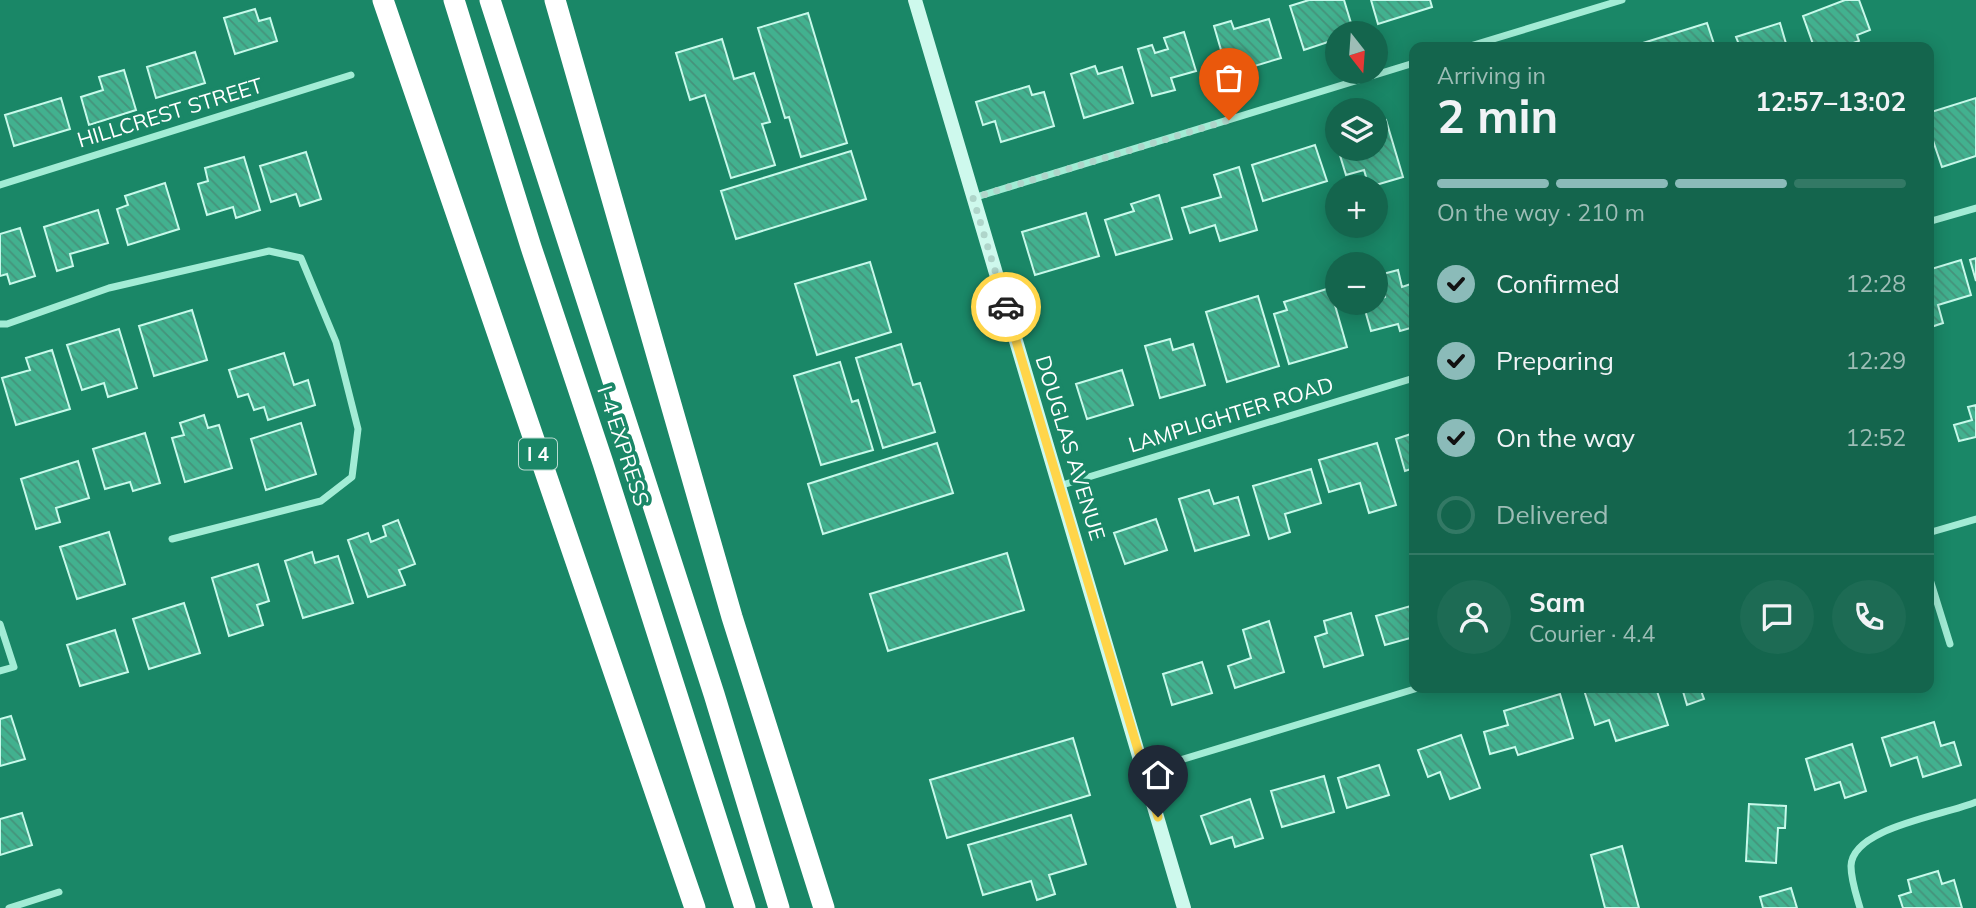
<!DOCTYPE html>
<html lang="en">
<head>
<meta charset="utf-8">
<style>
	body { margin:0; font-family:Mulish,sans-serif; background:#1d6b54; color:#f1f3f6; height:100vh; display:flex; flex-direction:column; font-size:26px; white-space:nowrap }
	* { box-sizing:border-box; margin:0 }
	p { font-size:23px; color:#9dbdb6 }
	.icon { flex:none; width:38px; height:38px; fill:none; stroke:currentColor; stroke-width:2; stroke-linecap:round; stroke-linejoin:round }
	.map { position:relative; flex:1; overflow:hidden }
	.panel { position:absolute; left:1409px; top:42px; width:525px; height:651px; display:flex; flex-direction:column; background:#14654d; border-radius:14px; box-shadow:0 4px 18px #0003 }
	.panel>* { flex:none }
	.needle { width:46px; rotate:163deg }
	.tools { position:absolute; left:1325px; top:21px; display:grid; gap:14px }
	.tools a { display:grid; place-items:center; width:63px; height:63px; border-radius:50%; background:#14654d; box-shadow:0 4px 18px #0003; font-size:35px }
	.pin { position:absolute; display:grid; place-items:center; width:60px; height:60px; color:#fff; margin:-72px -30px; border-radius:50% 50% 50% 0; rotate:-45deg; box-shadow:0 0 7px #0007 }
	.pin .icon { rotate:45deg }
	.courier { position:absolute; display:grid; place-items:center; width:70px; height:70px; margin:-35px; border:5px solid #ffd54a; border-radius:50%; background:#fff; color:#222; box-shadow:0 2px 9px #0007 }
	.overview em { font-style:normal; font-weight:700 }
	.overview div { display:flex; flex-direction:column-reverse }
	.overview { display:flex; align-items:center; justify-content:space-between; height:119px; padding:0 28px }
	h1 { font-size:46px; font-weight:700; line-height:52px }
	.bar { display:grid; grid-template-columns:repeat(4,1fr); gap:10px 7px; align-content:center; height:84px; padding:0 28px }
	.bar i { height:9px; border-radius:5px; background:#337965 }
	.bar .on { background:#8bbbb9 }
	.bar p { grid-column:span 4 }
	.line { display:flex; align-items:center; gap:18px; padding:0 28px; border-top:2px solid #337965 }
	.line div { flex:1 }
	.round { display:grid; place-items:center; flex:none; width:74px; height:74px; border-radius:37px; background:#1d6b54 }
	ol { padding:0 28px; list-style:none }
	li { display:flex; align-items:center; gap:21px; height:77px }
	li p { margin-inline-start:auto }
	li .icon { padding:7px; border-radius:50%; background:#8bbbb9; color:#111; stroke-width:4 }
	li:last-child { color:#9dbdb6 }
	li i { width:38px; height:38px; border:4px solid #337965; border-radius:50% }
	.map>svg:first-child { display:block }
	.building { fill:url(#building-back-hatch); stroke:#c7f9ea; stroke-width:2 }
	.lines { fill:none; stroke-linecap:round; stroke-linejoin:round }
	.street { stroke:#a2ecd5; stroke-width:7 }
	.secondary { stroke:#cef9ed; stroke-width:14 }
	.highway { stroke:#fff; stroke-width:21 }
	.done { stroke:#afd5ca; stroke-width:7; stroke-dasharray:0 12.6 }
	.route { stroke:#ffd54a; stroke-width:9 }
	.labels { text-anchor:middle; stroke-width:7; stroke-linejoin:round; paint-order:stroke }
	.shield { fill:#1a8767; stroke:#badbd1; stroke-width:2 }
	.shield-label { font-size:19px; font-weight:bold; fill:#fff }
	.street-label { font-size:21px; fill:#fff; stroke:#1a8767 }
</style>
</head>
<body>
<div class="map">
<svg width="1976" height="908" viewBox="0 0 1976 908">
	<defs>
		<pattern id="building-back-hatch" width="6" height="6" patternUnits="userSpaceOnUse" patternTransform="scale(1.75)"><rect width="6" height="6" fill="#42b18f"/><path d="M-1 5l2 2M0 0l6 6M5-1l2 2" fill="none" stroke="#45937b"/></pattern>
	</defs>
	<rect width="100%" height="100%" fill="#1a8767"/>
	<path class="building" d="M1309,0H1344L1354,33H1337V39L1304,50L1290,6Z
		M1371,0H1430L1432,7L1378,24Z
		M1845,0H1859L1870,30L1857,35L1859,41L1842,47H1814L1803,16Z
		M255,9L259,21L270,18L277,41L235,54L224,18Z
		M808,13L847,143L801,157L789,117L785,118L758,28Z
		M1269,19L1281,58L1228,74L1214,26L1231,21L1234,29Z
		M1707,23L1715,47H1644L1643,43Z
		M1780,23L1787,47H1740L1736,37Z
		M1184,32L1196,71L1171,78L1175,90L1152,96L1138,49L1152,45L1155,53L1168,49L1164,38Z
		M722,39L734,79L754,73L770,122L762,124L775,165L731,178L705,95L690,100L676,53Z
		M195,52L205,83L156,98L147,67Z
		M1095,66L1098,74L1122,67L1133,103L1084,118L1071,74Z
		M124,70L136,110L89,125L81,97L103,90L99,77Z
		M1029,86L1032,95L1044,92L1054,126L1001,142L995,121L983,125L976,102Z
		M61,98L70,129L14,146L5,115Z
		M1976,98V156L1942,167L1928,126V113Z
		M1386,120L1403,177L1369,187L1364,170L1346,175L1338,149H1376V123Z
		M1315,145L1327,181L1263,201L1252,165Z
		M851,151L866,199L736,239L721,191Z
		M306,152L321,199L300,206L296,194L271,202L260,166Z
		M244,157L260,210L236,218L233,207L207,215L198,184L208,181L205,168Z
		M1239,167L1257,230L1220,241L1215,225L1190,233L1182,208L1221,197L1214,175Z
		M165,183L179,229L128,245L117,209L128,205L125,196Z
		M1159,195L1172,239L1116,255L1105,220L1134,211L1131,204Z
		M98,210L108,243L70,254L73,266L57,271L44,227Z
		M1086,213L1099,256L1035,275L1022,232Z
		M20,228L35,276L10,284L7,274L0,276V234Z
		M1976,258V281L1970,260Z
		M1961,260L1971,295L1938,305L1943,323L1928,328V270Z
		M870,262L891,332L817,355L795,284Z
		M1398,270L1402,287L1414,283V327L1400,331L1398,324L1371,331L1363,303H1376V300L1385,297L1379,275Z
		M1330,288L1347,347L1289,364L1274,314L1287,310L1284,302Z
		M1258,296L1279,366L1227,382L1206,312Z
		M192,310L207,360L154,376L139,326Z
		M119,329L137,388L108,397L104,383L82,390L67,345Z
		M1170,339L1173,350L1193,344L1205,385L1160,398L1145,346Z
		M901,344L913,385L920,383L935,432L883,448L856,358Z
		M52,350L70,409L16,425L2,378L30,370L26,358Z
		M284,353L294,385L308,380L315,405L268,420L264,407L254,410L248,394L238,397L229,370Z
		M840,362L852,402L858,400L873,450L821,465L794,376Z
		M1122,370L1133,405L1087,419L1076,384Z
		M1976,405V437L1959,441L1954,425L1972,420L1968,407Z
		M204,415L208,428L219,425L232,468L185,482L172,438L184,435L180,423Z
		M301,423L316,474L266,490L251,439Z
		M145,433L160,483L133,491L130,482L105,489L93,449Z
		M1414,433V468L1405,471L1396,439Z
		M937,443L953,493L823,534L808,484Z
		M1377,443L1396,505L1369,513L1360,483L1329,492L1319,460Z
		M78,461L89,498L56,508L60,522L36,529L21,479Z
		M1311,469L1321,503L1285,514L1290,532L1269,539L1253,486Z
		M1209,490L1214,504L1238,497L1249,535L1195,551L1179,499Z
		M1156,519L1167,550L1125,564L1114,533Z
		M398,520L415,564L399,570L405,585L368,597L348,540L368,533L371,542L386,536L383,526Z
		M109,532L125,584L77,599L60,547Z
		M312,552L315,563L338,556L353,603L303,618L285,561Z
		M1007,553L1024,610L888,651L870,594Z
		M258,564L269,601L257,605L263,625L229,636L212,578Z
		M184,603L200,653L149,669L133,619Z
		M1414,605V637L1385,645L1376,616Z
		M1351,613L1363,655L1324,667L1315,637L1327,633L1324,621Z
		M1269,621L1284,672L1235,688L1228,666L1251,658L1243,630Z
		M115,630L128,672L80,686L67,645Z
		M1202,662L1212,693L1172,705L1163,674Z
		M1591,688H1656L1668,725L1616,741L1609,720L1595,725L1584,690Z
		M1682,688H1700L1704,699L1687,705Z
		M1560,694L1573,738L1518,755L1515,747L1490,754L1484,732L1508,725L1504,711Z
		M11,716L25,759L0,766V719Z
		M1934,722L1941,746L1954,742L1961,765L1923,777L1917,757L1891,766L1882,738Z
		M1461,735L1480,788L1450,799L1440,772L1428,777L1418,750Z
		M1073,738L1090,795L947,838L930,780Z
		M1852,744L1866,791L1845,798L1840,782L1815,790L1806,759Z
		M1379,765L1389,795L1347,808L1338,778Z
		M1324,776L1334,812L1282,827L1271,791Z
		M1250,799L1263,838L1235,847L1232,837L1211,844L1201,816Z
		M1749,804L1786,806L1785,828H1778L1776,863L1746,861Z
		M22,813L32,845L0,855V819Z
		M1071,815L1086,864L1049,875L1055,894L1037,900L1031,881L983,895L968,845Z
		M1622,846L1639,908H1605L1591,855Z
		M1938,871L1942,884L1954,880L1962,908H1903L1899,896L1911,892L1908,880Z
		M1791,888L1797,908H1763L1760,897Z"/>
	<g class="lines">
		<path class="street" d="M1467,47L1622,0
			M0,185L351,75
			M973,198L1414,63
			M1928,222L1976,208
			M0,324H7L109,288L269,251L301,258L336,342L358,429L352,477L321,501L172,539
			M1059,486L1414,378
			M1928,533L1976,519
			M1928,573L1950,644
			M0,624L14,667L0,671
			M1144,771L1418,688
			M9,908L59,892
			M1860,908C1856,894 1851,880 1851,866C1852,827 1947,815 1976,802"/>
		<path class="secondary" d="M915,0L1184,908"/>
		<path class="highway" d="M383,0L695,908
			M454,0L531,247L603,463L745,908
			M490,0L714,694L779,908
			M555,0L732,617L824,908"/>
	</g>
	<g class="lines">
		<path class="done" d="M1006,307L973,198L1229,120"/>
		<path class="route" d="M1006,307L1158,817"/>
	</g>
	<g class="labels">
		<rect class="shield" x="519" y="438.5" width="38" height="31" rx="5"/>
		<g class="shield-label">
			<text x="538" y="461">I 4</text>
		</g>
		<g class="street-label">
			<text transform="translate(170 113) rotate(-17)" y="7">HILLCREST STREET</text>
			<text transform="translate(1231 415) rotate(-17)" y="7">LAMPLIGHTER ROAD</text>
			<text transform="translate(623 446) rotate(72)" y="7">I-4 EXPRESS</text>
			<text transform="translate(1070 448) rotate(73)" y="7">DOUGLAS AVENUE</text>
		</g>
	</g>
</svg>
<div class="tools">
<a><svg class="needle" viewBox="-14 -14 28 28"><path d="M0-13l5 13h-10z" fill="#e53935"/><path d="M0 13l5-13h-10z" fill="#9dbdb6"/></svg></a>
<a><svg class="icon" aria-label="layers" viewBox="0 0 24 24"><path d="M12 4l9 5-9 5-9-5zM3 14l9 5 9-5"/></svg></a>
<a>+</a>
<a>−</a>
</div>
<div class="pin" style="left:1229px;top:120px;background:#ea580c"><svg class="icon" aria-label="bag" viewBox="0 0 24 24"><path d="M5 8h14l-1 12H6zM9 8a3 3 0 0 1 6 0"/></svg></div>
<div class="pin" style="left:1158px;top:817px;background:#1f2937"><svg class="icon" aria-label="home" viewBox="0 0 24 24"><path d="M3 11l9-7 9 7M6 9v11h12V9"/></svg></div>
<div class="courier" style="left:1006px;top:307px"><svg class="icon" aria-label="car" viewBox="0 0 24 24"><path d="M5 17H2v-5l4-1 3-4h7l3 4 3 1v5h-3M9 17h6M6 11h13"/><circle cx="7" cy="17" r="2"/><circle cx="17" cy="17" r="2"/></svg></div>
<section class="panel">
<div class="overview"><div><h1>2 min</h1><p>Arriving in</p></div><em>12:57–13:02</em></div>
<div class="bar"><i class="on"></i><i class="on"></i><i class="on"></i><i></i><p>On the way · 210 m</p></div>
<ol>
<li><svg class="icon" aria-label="check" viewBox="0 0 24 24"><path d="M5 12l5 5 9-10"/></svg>Confirmed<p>12:28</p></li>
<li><svg class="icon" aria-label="check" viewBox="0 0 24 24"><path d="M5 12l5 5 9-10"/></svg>Preparing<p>12:29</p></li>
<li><svg class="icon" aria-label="check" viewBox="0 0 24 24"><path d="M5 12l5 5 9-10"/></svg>On the way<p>12:52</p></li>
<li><i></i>Delivered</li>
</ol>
<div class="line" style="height:126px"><a class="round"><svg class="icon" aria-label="person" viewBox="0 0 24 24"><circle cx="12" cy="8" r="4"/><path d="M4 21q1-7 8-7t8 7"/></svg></a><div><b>Sam</b><p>Courier · 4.4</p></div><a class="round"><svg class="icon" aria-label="chat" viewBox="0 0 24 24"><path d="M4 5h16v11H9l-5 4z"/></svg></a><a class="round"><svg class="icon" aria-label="phone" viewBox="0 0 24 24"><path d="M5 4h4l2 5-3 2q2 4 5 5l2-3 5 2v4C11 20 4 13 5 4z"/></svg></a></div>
</section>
</div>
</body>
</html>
